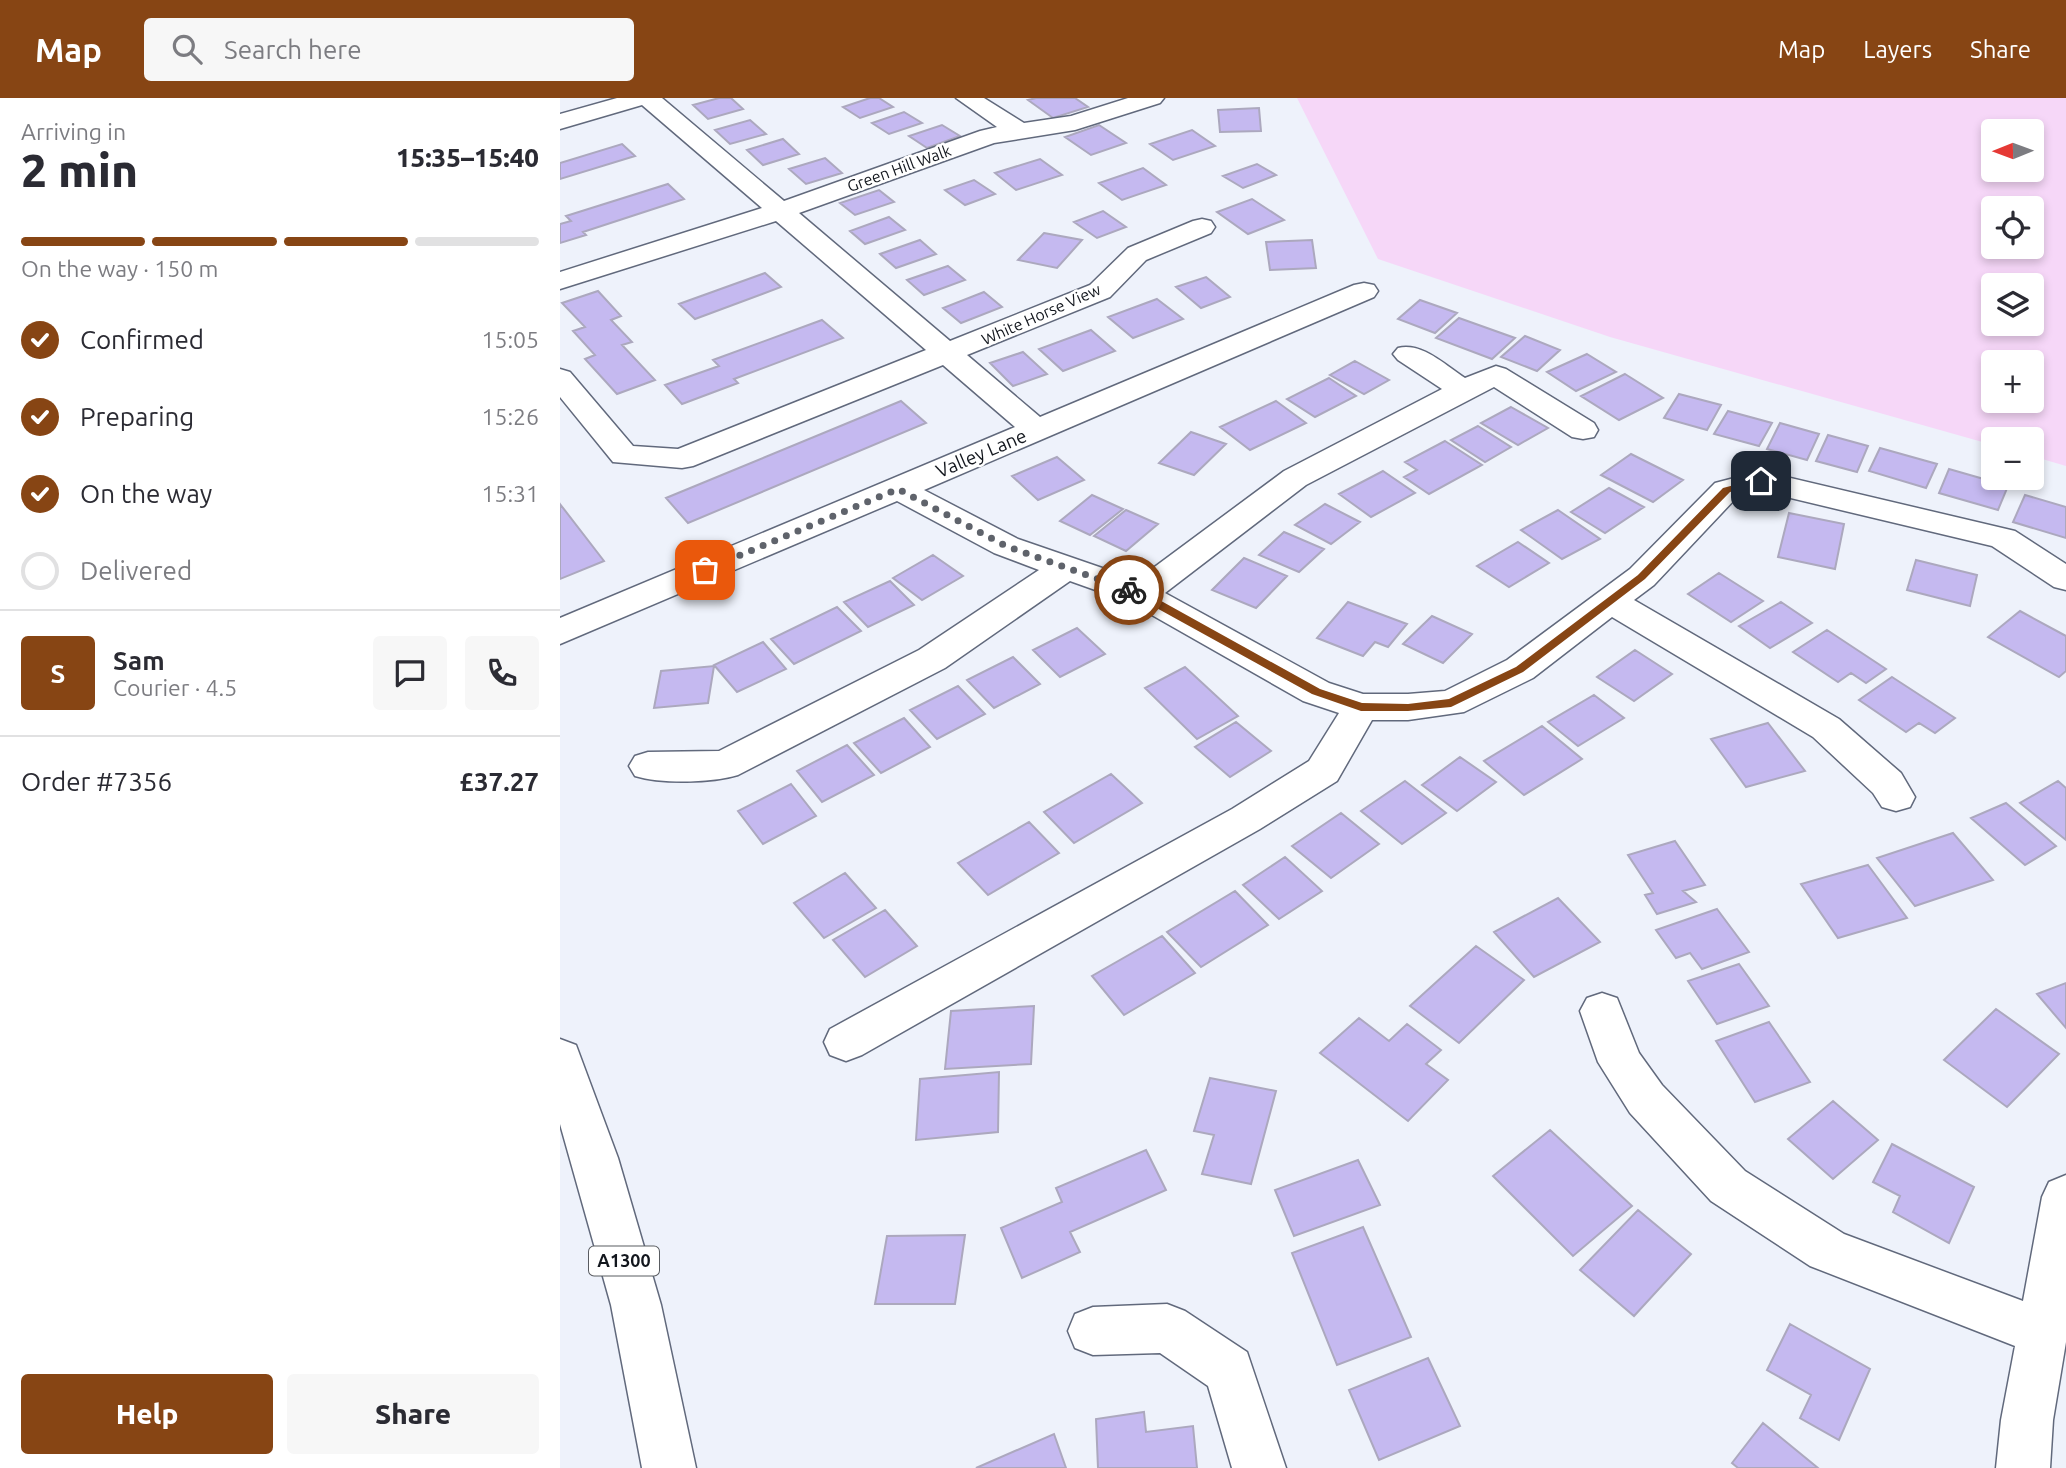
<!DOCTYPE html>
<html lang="en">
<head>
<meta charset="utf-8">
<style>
	body { margin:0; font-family:Ubuntu,sans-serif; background:#f7f7f7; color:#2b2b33; height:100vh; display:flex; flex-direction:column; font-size:26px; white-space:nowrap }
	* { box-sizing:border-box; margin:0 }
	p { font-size:23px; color:#7c7c81 }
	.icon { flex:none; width:38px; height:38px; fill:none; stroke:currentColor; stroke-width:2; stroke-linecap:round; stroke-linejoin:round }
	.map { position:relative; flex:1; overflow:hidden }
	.drawer { display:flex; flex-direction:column; background:#fff; width:560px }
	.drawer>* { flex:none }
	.needle { width:46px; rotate:269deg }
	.tools { position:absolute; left:1421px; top:21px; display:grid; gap:14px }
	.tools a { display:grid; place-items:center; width:63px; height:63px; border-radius:7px; background:#fff; box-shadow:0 4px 10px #0003; font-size:35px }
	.pin { position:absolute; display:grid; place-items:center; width:60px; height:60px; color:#fff; margin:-30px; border-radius:14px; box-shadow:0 4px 10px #0006 }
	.courier { position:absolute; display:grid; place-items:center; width:70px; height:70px; margin:-35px; border:5px solid #874514; border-radius:50%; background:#fff; color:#222; box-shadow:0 2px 9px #0007 }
	.headline em { font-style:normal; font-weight:800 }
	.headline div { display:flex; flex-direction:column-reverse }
	.headline { display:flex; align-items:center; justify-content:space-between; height:119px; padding:0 21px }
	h1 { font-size:46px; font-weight:800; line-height:52px }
	.bar { display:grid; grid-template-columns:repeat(4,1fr); gap:10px 7px; align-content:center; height:84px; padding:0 21px }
	.bar i { height:9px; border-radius:5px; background:#e1e1e2 }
	.bar .active { background:#874514 }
	.bar p { grid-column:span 4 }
	.line { display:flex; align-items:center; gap:18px; padding:0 21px; border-top:2px solid #e1e1e2 }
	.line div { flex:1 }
	.round { display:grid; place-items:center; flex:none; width:74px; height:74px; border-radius:7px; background:#f7f7f7 }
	ol { padding:0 21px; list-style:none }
	li { display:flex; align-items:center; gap:21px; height:77px }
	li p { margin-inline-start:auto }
	li .icon { padding:7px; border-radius:50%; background:#874514; color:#fff; stroke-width:4 }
	li:last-child { color:#7c7c81 }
	li i { width:38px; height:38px; border:4px solid #e1e1e2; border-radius:50% }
	.primary-button { display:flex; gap:14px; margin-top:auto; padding:14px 21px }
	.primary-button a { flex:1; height:80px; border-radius:7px; background:#874514; color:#fff; font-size:28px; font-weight:800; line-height:80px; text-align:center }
	.primary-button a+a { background:#f7f7f7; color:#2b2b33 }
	header { display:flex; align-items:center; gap:42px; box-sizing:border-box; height:98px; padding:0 35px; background:#874514; color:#fff }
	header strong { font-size:33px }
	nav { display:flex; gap:38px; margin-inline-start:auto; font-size:24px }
	.search { width:490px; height:63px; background:#f7f7f7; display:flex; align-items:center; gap:18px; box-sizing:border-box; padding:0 24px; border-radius:7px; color:#7c7c81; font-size:26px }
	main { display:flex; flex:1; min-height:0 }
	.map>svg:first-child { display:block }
	.green { fill:#f6d7f8; fill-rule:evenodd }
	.building { fill:#c5b9f0; stroke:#aca8be; stroke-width:2 }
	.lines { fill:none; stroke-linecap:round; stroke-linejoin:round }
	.street-casing { stroke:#61697c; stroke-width:3 }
	.primary-casing { stroke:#61697c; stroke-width:3 }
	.street { fill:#fff; fill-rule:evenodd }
	.primary { fill:#fff; fill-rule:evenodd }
	.route { fill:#874514 }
	.done { stroke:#5f636b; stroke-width:7; stroke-dasharray:0 12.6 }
	.labels { text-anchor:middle; stroke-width:5; stroke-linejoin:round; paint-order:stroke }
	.far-street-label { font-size:16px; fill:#12161d; stroke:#fff }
	.shield { fill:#fff; stroke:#595c61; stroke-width:2 }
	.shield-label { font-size:18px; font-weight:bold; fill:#12161d }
	.street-label { font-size:19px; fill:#12161d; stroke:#fff }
</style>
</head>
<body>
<header>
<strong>Map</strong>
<div class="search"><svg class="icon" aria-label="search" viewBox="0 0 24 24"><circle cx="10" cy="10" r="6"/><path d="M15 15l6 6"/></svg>Search here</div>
<nav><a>Map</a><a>Layers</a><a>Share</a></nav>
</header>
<main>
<section class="drawer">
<div class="headline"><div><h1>2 min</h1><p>Arriving in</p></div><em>15:35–15:40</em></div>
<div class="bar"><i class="active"></i><i class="active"></i><i class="active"></i><i></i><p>On the way · 150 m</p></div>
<ol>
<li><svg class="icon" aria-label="check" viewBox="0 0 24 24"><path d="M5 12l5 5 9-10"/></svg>Confirmed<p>15:05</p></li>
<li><svg class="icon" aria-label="check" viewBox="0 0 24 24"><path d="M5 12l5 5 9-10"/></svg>Preparing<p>15:26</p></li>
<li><svg class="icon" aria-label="check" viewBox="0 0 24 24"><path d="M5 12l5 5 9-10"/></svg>On the way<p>15:31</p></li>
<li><i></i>Delivered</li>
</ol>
<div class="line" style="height:126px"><b class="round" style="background:#874514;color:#fff">S</b><div><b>Sam</b><p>Courier · 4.5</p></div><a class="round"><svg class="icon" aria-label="chat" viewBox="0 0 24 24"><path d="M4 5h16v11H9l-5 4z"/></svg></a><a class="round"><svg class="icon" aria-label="phone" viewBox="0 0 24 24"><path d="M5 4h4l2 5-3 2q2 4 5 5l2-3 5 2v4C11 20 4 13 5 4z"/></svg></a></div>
<div class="line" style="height:91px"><div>Order #7356</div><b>£37.27</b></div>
<div class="primary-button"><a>Help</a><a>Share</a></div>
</section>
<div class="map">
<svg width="1506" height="1370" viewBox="0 0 1506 1370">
	<rect width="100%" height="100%" fill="#eef2fb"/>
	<path class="green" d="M737,0H1506V368L1472,358V341H1433V347L1050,239L818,161ZM1433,33H1472V72H1433ZM1433,110H1472V149H1433ZM1472,187V226H1433V187ZM1433,264H1472V303H1433Z"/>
	<path class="building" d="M159,0H171L183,11L148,21L133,7Z
		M310,0H319L333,9L300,20L283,9Z
		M476,0H515L528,9L493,20L468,2Z
		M699,10L701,33L660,34L658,12Z
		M344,14L362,25L329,36L312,25Z
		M190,22L206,36L170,46L155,32Z
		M382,27L400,38L367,50L349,38Z
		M539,27L566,45L531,57L505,39Z
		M632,32L655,48L613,62L590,46Z
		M223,41L239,56L203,67L187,52Z
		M62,46L75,58L0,81V65Z
		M265,60L282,75L246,86L229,71Z
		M480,61L502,77L456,92L435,75Z
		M697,66L716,77L683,90L663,78Z
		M583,70L606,87L562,102L539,85Z
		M414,82L435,96L405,107L385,92Z
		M108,86L124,101L23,134L26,137L0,145V126L11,123L6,118Z
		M319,92L334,104L295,117L280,105Z
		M692,101L724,122L688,136L657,114Z
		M543,113L566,129L537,140L514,124Z
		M329,119L345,132L305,146L290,133Z
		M484,135L522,142L497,170L458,162Z
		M360,142L376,156L336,170L320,156Z
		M752,142L756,170L710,172L706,144Z
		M388,168L405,182L364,197L347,182Z
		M205,175L221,189L135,221L119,206Z
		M646,179L670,199L641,210L616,189Z
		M38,193L61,218L51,222L72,244L62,247L95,282L57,296L25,261L35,257L13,233L25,229L2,205Z
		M424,194L442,209L401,225L383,210Z
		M597,201L623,221L573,240L548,219Z
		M860,202L897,215L875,235L838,221Z
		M899,220L955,240L932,261L876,240Z
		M262,222L283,240L174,281L178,285L122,306L105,287L159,268L153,262Z
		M531,232L555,253L503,273L479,251Z
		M965,238L1000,252L977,273L941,259Z
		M463,254L487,276L453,288L430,265Z
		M1027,256L1056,274L1016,293L987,274Z
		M795,263L829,282L804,296L770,277Z
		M1065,276L1103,300L1059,322L1021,298Z
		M769,280L796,298L755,319L727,301Z
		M1119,296L1161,307L1147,332L1104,320Z
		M341,303L366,325L128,425L106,400Z
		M716,303L746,325L690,352L660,329Z
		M951,309L988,330L958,347L921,325Z
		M1168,313L1212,325L1199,348L1154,336Z
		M1220,325L1259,336L1247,362L1207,351Z
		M918,328L951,349L925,364L891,342Z
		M631,334L666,346L634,377L599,365Z
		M1268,337L1308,348L1297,374L1256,363Z
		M885,343L922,367L869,396L844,379L857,372L845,364Z
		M1320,350L1377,366L1366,390L1309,373Z
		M1071,356L1123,382L1093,404L1041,377Z
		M497,359L524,382L478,402L452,378Z
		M1389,371L1448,388L1438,412L1379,395Z
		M823,373L855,395L811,419L779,396Z
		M1049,390L1084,409L1045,435L1011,414Z
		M532,397L563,411L530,437L500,423Z
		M1465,397L1506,409V440L1453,424Z
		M0,406L44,463L0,481Z
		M765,406L800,424L771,446L735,427Z
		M566,412L598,426L566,453L534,438Z
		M998,412L1040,441L1002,461L961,432Z
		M1229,415L1284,426L1275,471L1218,459Z
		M724,434L764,451L739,474L699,457Z
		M958,444L989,465L949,489L917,468Z
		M373,457L403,478L362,502L333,480Z
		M684,460L727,478L696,510L652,492Z
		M1356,462L1417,477L1410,508L1347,492Z
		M1159,475L1203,503L1171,524L1128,496Z
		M330,483L354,507L308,529L284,504Z
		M788,504L847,526L828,549L815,544L803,558L757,540Z
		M1221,504L1252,525L1210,550L1179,528Z
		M277,509L301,533L234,566L211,541Z
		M1460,513L1506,538V573L1499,579L1428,539Z
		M872,518L912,536L883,565L843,546Z
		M517,530L545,556L500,579L473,552Z
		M1267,532L1326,571L1306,585L1291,575L1278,584L1233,554Z
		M203,544L226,571L177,594L154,567Z
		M1075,552L1112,576L1074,603L1037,579Z
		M453,559L480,586L434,610L407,582Z
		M154,568L148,605L94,610L101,573Z
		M625,569L678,618L637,641L585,590Z
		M1332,579L1395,620L1375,635L1359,625L1346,634L1299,602Z
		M398,588L425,616L377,641L350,612Z
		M1034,597L1064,620L1018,648L988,624Z
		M344,620L370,649L321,675L294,645Z
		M676,624L711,653L670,679L635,649Z
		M1208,625L1245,673L1186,689L1151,641Z
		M982,628L1022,661L964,697L924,663Z
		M287,647L314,677L262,704L237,673Z
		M900,659L936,684L897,713L862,687Z
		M551,676L582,705L514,745L484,714Z
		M845,683L886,715L842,746L801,713Z
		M1498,683L1506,690V742L1460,705Z
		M231,686L256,718L203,746L178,713Z
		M1446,705L1496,748L1465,767L1411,720Z
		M781,715L819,746L771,780L732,748Z
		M469,724L499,755L428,797L398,765Z
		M1393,735L1433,782L1355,808L1317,760Z
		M1115,743L1145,787L1123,793L1136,804L1097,816L1085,797L1093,795L1068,757Z
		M725,759L762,793L719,821L683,787Z
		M1308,767L1347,820L1278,840L1241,786Z
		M285,775L316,810L264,840L234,805Z
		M675,793L708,827L641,869L607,834Z
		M998,800L1040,844L974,879L934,834Z
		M1157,811L1189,854L1142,871L1130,855L1116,860L1096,832Z
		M325,812L357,848L305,879L273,842Z
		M602,838L635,875L564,917L532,878Z
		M916,848L964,882L899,945L850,908Z
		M1179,866L1209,908L1157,926L1128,883Z
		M1506,885V930L1477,896Z
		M474,908L471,966L385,971L391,913Z
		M1436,911L1499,956L1447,1009L1384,962Z
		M799,920L829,943L847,926L881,952L866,966L888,982L848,1023L760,955Z
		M1209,924L1250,984L1195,1004L1156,943Z
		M439,974L438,1034L356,1042L360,981Z
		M650,980L716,993L691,1086L642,1076L654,1037L634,1033Z
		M1273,1003L1318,1042L1273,1081L1228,1041Z
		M990,1032L1072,1108L1013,1158L933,1078Z
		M1332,1046L1414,1089L1389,1145L1333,1114L1340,1098L1313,1084Z
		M586,1052L606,1092L510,1134L520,1154L462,1180L441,1130L502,1104L496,1090Z
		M798,1062L820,1107L734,1138L715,1092Z
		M1078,1112L1131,1156L1074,1218L1020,1172Z
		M803,1129L851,1239L777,1267L732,1155Z
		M405,1137L395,1206H315L327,1138Z
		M1230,1226L1310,1271L1279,1342L1240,1320L1251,1297L1207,1272Z
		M868,1260L900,1328L819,1362L789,1292Z
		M584,1314L586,1334L633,1328L637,1370H538L536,1321Z
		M1203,1325L1258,1370H1178L1172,1365Z
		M494,1336L506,1370H416Z"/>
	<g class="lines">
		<defs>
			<path id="street" d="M57,0H102L224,103L420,33L437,29L396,0H424L464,25L511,18L568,0H604L600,5L515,32L434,45L239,115L390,243L530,187L568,150L633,123L642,121L651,123L655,129L651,135L586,162L550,199L407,257L480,319L794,187L804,185L814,187L818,193L814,199L364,392L458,441L577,482L724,373L882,291L838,262L833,256L838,250C862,244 885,267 905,280L936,268L946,271L1034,325L1038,332L1034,339L1023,341L1012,339L934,289L746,387L605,495L769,585L803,596H848L885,593L947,562L1070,471L1155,385L1201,373L1455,433L1506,466V492L1494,489L1432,448L1201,393L1177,399L1094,487L1074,502L1279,621L1341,675L1355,699L1350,709L1336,713L1322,709L1313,695L1253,639L1052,519L973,580L904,614L848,622H812L777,683L700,731L302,957L286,963L270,957L264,944L270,931L672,711L749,663L779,615L743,603L569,504L510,483L385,570L178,677C152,685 101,686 75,678L69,668L75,658L88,654L159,653L359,552L479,472L434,455L337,403L0,546V520L455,329L383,267L133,368L122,370L53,364L0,299V271L10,274L73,348L118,351L366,252L216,123L0,191V174L202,110L82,7L0,31V16Z
				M1042,895L1057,900L1079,955L1102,987L1185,1073L1284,1136L1463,1203L1482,1099L1489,1084L1506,1077V1244L1493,1322L1490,1370H1436L1441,1322L1455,1248L1250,1168L1151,1103L1070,1015L1038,964L1020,913L1027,900Z
				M607,1206L625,1213L687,1254L726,1370H672L648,1288L600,1255L533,1257L515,1250L508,1233L515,1216L533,1209Z"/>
			<path id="primary" d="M0,941L16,947L58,1060L101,1207L136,1370H82L51,1207L0,1026Z"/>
		</defs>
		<use href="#street" class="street-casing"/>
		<use href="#primary" class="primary-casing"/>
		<use href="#street" class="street"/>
		<use href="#primary" class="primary"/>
	</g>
	<path class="route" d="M1201,380L1205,381V385L1170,394L1085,481L963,574L891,609L848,613H801L752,596L564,492L569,489L585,494L760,591L802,605L848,606L889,601L956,569L1078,477L1163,390Z"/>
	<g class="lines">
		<path class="done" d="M145,472L338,391L446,448L569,492"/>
	</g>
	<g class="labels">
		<g class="far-street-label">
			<text transform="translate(339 70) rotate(-20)" y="6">Green Hill Walk</text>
			<text transform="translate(481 216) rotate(-24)" y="6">White Horse View</text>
		</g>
		<rect class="shield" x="29" y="1148.5" width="70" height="29" rx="5"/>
		<g class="shield-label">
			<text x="64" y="1169">A1300</text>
		</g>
		<g class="street-label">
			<text transform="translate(421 355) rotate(-23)" y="7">Valley Lane</text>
		</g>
	</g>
</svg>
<div class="tools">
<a><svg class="needle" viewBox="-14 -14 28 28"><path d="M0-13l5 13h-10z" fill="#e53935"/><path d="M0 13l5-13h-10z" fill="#7c7c81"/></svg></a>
<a><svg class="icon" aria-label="locate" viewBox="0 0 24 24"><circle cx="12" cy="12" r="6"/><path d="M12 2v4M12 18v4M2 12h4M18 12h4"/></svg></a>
<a><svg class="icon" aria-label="layers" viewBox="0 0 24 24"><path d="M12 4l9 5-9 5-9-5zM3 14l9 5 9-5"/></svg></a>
<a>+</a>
<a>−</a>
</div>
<div class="pin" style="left:145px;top:472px;background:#ea580c"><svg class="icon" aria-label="bag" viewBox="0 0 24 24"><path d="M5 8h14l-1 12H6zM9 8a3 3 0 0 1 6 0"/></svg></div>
<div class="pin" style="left:1201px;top:383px;background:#1f2937"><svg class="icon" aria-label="home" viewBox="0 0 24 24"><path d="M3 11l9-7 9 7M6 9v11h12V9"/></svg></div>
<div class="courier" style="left:569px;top:492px"><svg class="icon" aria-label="bike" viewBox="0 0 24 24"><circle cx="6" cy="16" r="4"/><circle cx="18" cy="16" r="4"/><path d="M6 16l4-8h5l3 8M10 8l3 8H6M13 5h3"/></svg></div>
</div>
</main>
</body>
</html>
